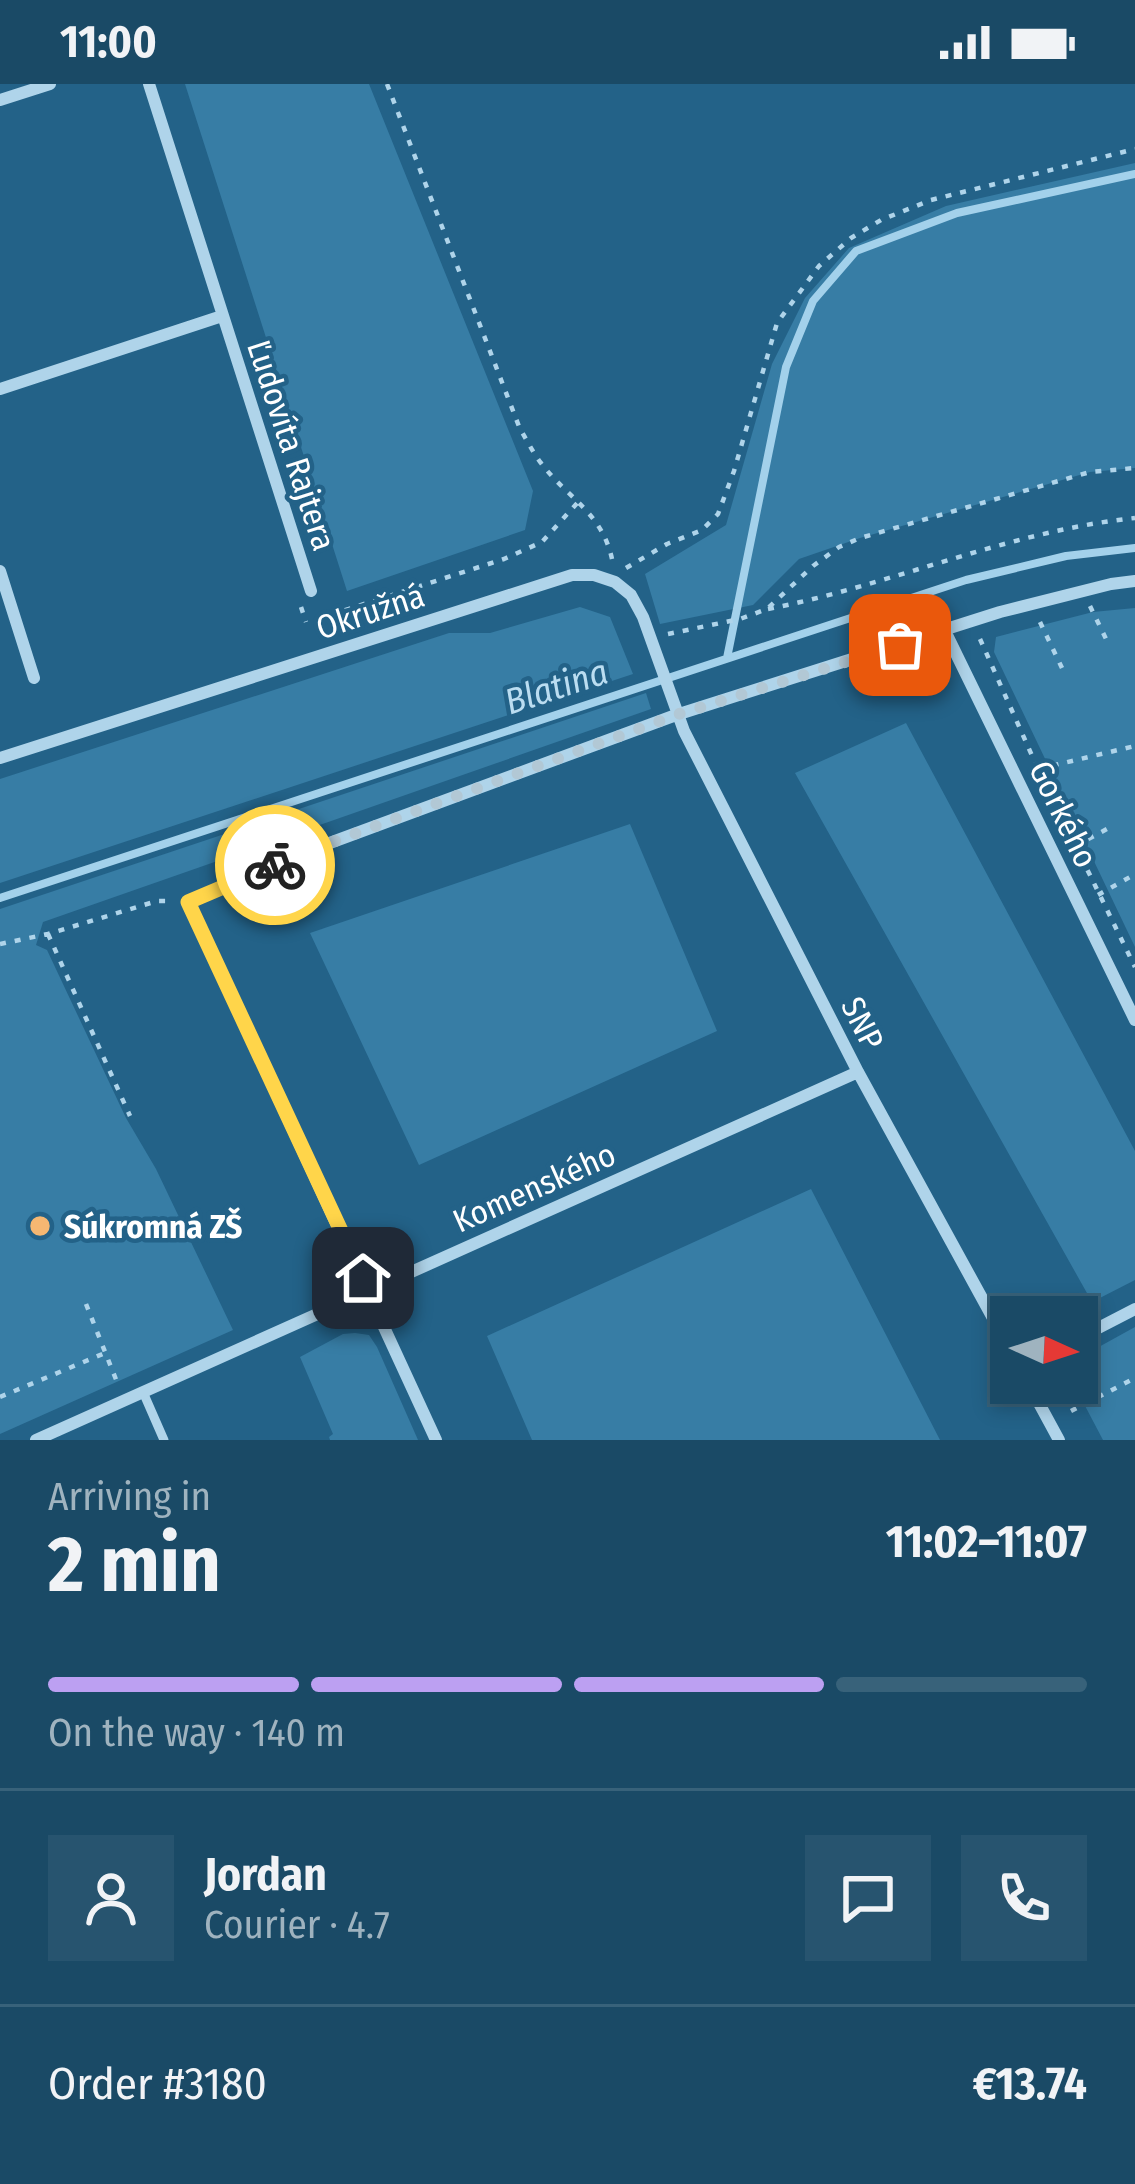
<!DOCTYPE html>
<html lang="en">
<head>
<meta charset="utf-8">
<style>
	body { margin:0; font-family:"Fira Sans Condensed",sans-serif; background:#27546f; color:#f1f3f6; height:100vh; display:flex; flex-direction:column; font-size:45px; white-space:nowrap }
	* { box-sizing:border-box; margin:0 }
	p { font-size:39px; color:#9fb3bf }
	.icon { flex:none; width:66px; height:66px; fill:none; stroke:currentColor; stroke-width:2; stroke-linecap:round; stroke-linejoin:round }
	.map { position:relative; height:1356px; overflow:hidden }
	.drawer { display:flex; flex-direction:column; background:#1a4a66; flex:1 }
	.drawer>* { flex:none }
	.needle { width:78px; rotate:93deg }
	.controls { position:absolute; left:990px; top:1212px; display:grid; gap:24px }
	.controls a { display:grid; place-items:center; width:108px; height:108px; border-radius:0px; background:#1a4a66; box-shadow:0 6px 18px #0003,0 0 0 3px #38627a; font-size:60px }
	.pin { position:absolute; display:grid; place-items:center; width:102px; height:102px; color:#fff; margin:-51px; border-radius:24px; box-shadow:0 6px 18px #0006 }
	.courier { position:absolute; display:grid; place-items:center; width:120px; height:120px; margin:-60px; border:9px solid #ffd54a; border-radius:50%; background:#fff; color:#222; box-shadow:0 3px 15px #0007 }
	.summary em { font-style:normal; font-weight:700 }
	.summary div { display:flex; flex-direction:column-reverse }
	.summary { display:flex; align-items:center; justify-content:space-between; height:204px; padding:0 48px }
	h1 { font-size:78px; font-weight:700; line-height:90px }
	.bar { display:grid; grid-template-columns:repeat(4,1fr); gap:18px 12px; align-content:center; height:144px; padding:0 48px }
	.bar i { height:15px; border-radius:9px; background:#38627a }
	.bar .current { background:#bca0f2 }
	.bar p { grid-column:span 4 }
	.line { display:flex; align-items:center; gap:30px; padding:0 48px; border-top:3px solid #38627a }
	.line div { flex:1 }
	.round { display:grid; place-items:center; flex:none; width:126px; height:126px; border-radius:0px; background:#27546f }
	.status { display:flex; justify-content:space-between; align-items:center; height:84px; padding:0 60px; background:#1a4a66; direction:ltr }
	.status svg { height:33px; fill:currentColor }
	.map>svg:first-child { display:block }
	.green { fill:#377da5 }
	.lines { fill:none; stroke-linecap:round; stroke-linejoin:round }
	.stream { stroke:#a3d1eb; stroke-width:8 }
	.path { stroke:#afd4ea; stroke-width:4.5; stroke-dasharray:6 9; stroke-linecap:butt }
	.service { stroke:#afd4ea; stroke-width:9 }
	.minor { stroke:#afd4ea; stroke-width:12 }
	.done { stroke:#b2c8d5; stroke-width:12; stroke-dasharray:0 21.6 }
	.route { stroke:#ffd54a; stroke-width:15 }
	.poi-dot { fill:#f5b772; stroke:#236288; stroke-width:4.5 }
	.labels { text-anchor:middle; stroke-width:9; stroke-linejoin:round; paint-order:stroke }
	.street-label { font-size:33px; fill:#fff; stroke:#236288 }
	.poi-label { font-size:33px; font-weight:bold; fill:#fff; stroke:#236288; text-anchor:start }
	.water-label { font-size:36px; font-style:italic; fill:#bbddf1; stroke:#236288 }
</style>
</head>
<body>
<div class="status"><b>11:00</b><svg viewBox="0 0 49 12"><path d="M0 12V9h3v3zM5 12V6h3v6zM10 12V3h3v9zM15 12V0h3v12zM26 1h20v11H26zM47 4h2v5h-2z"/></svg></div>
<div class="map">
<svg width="1135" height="1356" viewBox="0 0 1135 1356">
	<rect width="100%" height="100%" fill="#236288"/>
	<path class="green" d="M185,0H369L533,407L525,446L347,507Z
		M1135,79V384L1090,388L860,454L799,475L753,521L660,540L645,490L726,441L772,280L805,214L849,164L946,122Z
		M580,523L610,533L633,590L0,799V695L449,549H490Z
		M1135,524V863L994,568L996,553L1093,528Z
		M646,609L651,625L43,838L36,861L47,866L126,1034L156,1085L233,1246L0,1350V825Z
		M906,639L1135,1067V1196L1092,1218L795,689Z
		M630,740L717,947L419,1081L310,849Z
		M811,1105L940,1356H532L487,1252Z
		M1135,1243V1356H1103L1073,1299H1077V1275Z
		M355,1249L369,1251L377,1263L418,1356H330L329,1353L333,1350L300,1273L343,1250Z"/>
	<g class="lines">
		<path class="stream" d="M727,574L786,283L813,217L856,167L957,129L1135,90
			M0,814L966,496L1066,472L1135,464"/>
		<path class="path" d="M387,0L520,345C527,356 533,369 541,379C569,416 604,429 613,480
			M626,484L667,460L702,446L718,430L734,387L777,239L819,182L851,154L881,136L931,116L1135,65
			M1090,522L1109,561
			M301,523L306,538
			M768,525C892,501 1009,447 1135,434
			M1040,538L1062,584
			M340,546L333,530L504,475L542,458L579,417
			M668,550L740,535L767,525L813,482L839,463L860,454L1090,388L1135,384
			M980,555L1038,685L1135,883
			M1038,685L1135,662
			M1075,762L1107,745
			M1098,811L1130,793
			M48,850L130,1032
			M0,860L48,850L157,817H171
			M86,1220L117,1298
			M0,1313L105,1269
			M1071,1327L1135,1294"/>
		<path class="service" d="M143,1308L164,1356"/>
		<path class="minor" d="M149,0L311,507
			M0,16L50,0
			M0,305L222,232
			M0,487L34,594
			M945,547L1135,936
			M0,674L572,491H594L615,498L631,511L643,533L684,647L858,988L1011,1267
			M1077,1255L1135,1225
			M1028,1299L1059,1356
			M36,1356L858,988
			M436,1356L188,818L327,760L676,631L1000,528L1111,500L1135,497"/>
	</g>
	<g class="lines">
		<path class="done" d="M275,781L327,760L676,631L900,561"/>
		<path class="route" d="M275,781L188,818L363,1194"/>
	</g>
	<circle class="poi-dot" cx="40" cy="1142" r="12"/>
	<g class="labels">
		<g class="street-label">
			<text transform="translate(292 361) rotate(72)" y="12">Ľudovíta Rajtera</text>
			<text transform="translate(370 527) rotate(-18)" y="12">Okružná</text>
			<text transform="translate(1064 730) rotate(64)" y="12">Gorkého</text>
			<text transform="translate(863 939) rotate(63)" y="12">SNP</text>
			<text transform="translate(534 1103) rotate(-24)" y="12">Komenského</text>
		</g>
		<g class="poi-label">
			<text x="64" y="1154">Súkromná ZŠ</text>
		</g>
		<g class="water-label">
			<text transform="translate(556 602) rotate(-18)" y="13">Blatina</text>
		</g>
	</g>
</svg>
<div class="controls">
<a><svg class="needle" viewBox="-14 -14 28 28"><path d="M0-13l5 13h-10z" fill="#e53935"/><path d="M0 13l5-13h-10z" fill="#9fb3bf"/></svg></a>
</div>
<div class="pin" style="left:900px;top:561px;background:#ea580c"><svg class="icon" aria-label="bag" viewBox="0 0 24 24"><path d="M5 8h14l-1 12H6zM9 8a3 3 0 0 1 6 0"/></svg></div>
<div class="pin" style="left:363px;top:1194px;background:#1f2937"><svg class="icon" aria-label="home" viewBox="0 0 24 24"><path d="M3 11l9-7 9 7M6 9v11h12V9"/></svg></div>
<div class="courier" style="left:275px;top:781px"><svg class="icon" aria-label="bike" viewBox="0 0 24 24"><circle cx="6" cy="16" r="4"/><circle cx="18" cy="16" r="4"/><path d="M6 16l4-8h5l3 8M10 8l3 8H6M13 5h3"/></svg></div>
</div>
<section class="drawer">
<div class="summary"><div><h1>2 min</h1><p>Arriving in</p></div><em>11:02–11:07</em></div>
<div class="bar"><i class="current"></i><i class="current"></i><i class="current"></i><i></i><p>On the way · 140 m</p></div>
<div class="line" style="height:216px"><a class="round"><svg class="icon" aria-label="person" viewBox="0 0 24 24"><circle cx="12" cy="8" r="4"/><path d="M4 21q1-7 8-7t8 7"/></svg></a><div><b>Jordan</b><p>Courier · 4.7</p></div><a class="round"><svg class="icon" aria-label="chat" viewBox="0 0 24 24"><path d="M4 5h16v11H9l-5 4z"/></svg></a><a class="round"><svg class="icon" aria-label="phone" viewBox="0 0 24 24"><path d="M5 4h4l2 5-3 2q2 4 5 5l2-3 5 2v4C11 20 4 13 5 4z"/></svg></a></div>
<div class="line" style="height:156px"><div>Order #3180</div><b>€13.74</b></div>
</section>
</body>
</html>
